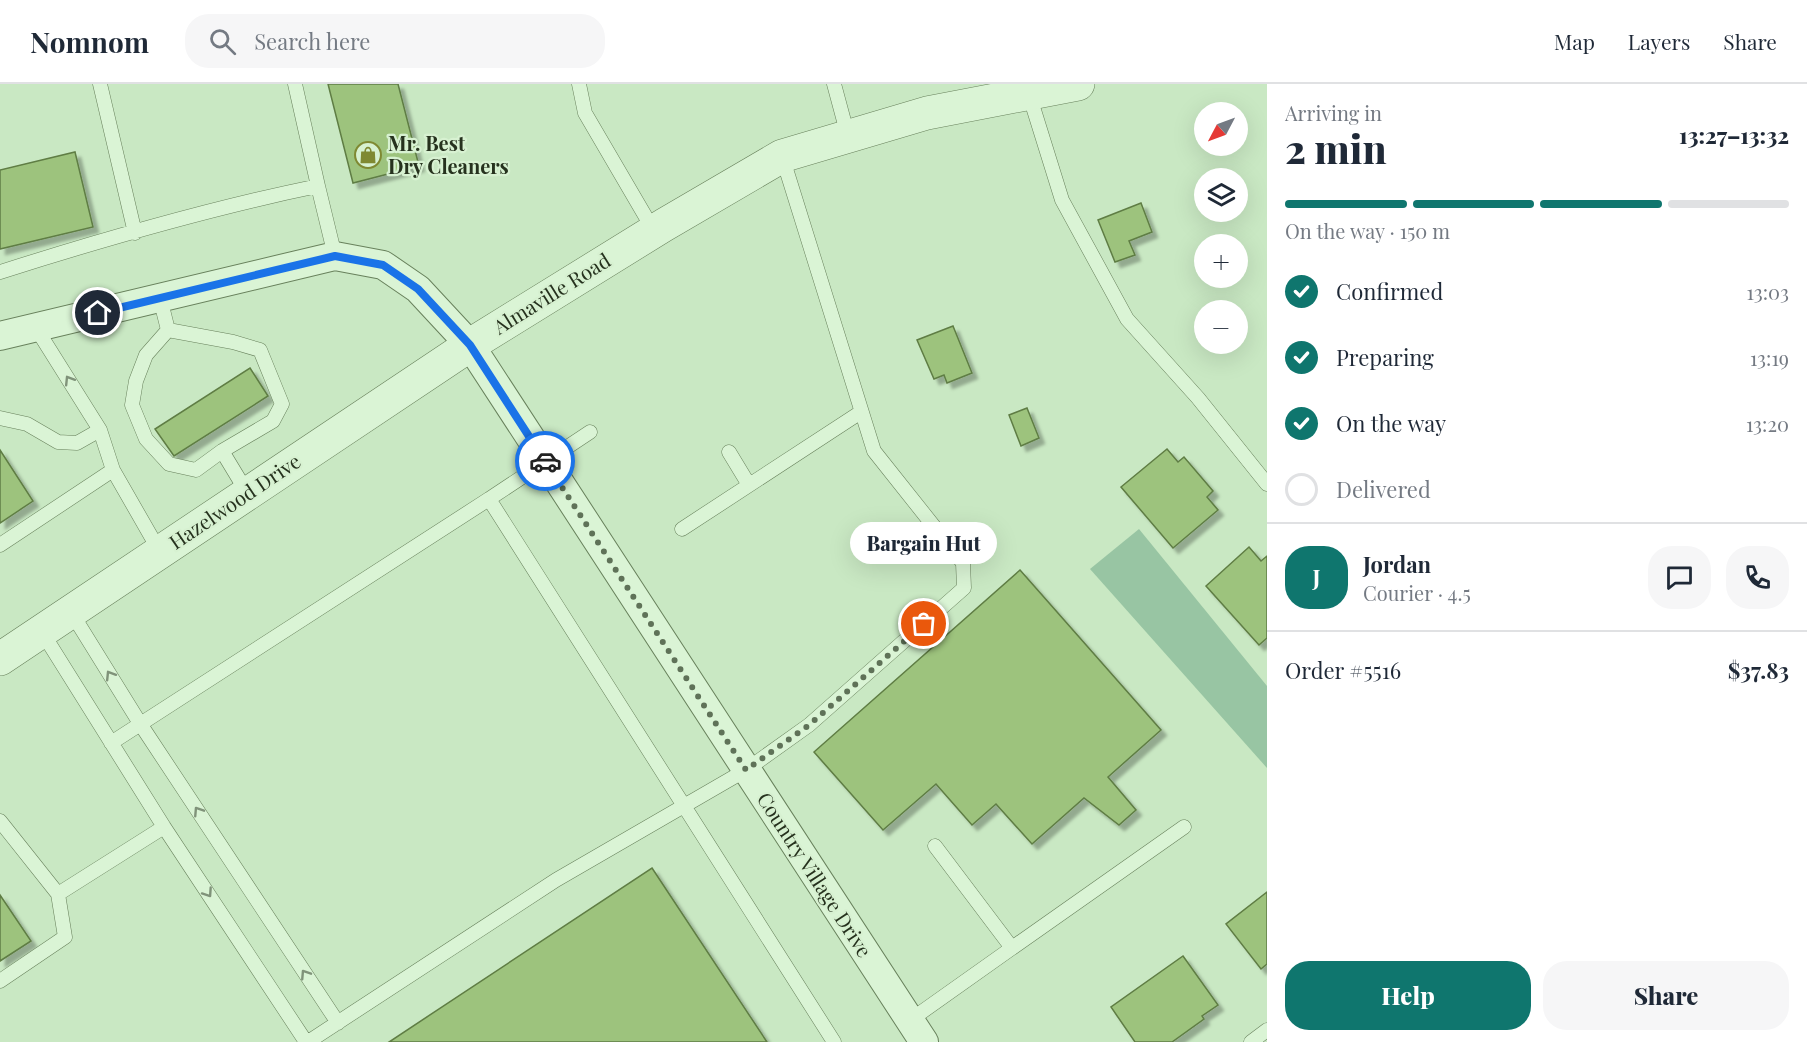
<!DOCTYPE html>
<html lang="en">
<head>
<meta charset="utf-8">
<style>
	body { margin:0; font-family:"Playfair Display",serif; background:#f6f6f7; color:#1f2937; height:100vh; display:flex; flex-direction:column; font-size:22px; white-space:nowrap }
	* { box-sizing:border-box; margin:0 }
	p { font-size:20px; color:#747a83 }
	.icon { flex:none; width:33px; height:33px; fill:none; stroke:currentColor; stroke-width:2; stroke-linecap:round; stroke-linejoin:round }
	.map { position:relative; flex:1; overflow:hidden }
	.drawer { display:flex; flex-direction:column; background:#fff; width:540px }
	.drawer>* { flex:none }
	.needle { width:39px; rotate:229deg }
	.buttons { position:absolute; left:1194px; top:18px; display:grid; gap:12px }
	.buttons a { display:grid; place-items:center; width:54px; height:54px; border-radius:50%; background:#fff; box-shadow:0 6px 24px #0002; font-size:30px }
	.pin { position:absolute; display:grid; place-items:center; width:51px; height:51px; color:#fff; margin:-26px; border:3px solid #fff; border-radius:50%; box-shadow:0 2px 6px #0007 }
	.courier { position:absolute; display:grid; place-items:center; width:60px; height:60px; margin:-30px; border:4px solid #1a73e8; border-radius:50%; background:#fff; color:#222; box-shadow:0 2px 8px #0007 }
	.bubble { position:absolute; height:42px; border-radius:21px; background:#fff; box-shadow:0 6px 24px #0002; font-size:20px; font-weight:800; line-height:42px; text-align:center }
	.overview em { font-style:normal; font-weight:800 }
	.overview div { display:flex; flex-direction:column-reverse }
	.overview { display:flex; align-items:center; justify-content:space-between; height:102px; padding:0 18px }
	h1 { font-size:39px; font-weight:800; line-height:45px }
	.bar { display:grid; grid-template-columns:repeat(4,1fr); gap:9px 6px; align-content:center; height:72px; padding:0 18px }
	.bar i { height:8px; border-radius:4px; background:#e0e1e3 }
	.bar .selected { background:#0f766e }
	.bar p { grid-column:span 4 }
	.line { display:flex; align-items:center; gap:15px; padding:0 18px; border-top:2px solid #e0e1e3 }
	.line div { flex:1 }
	.round { display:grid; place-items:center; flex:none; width:63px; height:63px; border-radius:24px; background:#f6f6f7 }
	ol { padding:0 18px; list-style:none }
	li { display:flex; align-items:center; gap:18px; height:66px }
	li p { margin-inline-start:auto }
	li .icon { padding:6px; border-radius:50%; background:#0f766e; color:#fff; stroke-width:4 }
	li:last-child { color:#747a83 }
	li i { width:33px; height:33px; border:3px solid #e0e1e3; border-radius:50% }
	.primary-button { display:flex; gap:12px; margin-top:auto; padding:12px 18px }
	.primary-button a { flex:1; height:69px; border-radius:24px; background:#0f766e; color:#fff; font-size:24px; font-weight:800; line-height:69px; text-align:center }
	.primary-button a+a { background:#f6f6f7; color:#1f2937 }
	header { display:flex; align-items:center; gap:36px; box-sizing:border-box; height:84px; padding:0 30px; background:#fff; border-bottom:2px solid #e0e1e3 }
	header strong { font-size:28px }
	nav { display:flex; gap:33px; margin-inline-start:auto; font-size:21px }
	.search { width:420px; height:54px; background:#f6f6f7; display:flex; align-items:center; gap:15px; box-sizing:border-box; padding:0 21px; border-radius:24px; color:#747a83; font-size:22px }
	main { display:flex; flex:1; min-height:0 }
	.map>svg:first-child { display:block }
	.green { fill:#98c5a3 }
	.building { fill:#9dc37d; stroke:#5f7d44; stroke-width:1.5; filter:url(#shadow) }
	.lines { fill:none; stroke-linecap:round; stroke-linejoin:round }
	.service-casing { stroke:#68815c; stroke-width:15 }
	.minor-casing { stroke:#68815c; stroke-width:30 }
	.tertiary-casing { stroke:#68815c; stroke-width:34 }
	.service { stroke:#daf4d5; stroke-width:14 }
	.minor { stroke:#daf4d5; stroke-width:28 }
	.tertiary { stroke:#daf4d5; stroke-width:33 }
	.oneway { stroke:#80937a }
	.done { stroke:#5f7258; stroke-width:6; stroke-dasharray:0 10.8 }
	.route { stroke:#1a73e8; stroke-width:8 }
	.labels { text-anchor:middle; stroke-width:4.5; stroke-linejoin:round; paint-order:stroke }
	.poi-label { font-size:20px; font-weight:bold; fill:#26321e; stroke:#d7f1d1; text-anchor:start }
	.street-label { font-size:20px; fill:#26321e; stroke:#d7f1d1 }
</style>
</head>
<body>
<header>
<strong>Nomnom</strong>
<div class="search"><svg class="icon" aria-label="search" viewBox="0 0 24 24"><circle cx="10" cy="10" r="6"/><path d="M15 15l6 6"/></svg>Search here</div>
<nav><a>Map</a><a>Layers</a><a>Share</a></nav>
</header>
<main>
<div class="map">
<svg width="1267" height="958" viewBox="0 0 1267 958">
	<defs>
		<filter id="shadow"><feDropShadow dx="5.5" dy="5.5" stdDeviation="1.5" flood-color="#0004"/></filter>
	</defs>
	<rect width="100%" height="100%" fill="#c9e8c3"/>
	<path class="green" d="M1139,445L1267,602V684L1090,485Z"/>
	<path class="building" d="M328,0H398L419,82L353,99Z
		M75,68L93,143L0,165V86Z
		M1141,119L1152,148L1129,157L1135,171L1115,178L1098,136Z
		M953,242L972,289L947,299L944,291L934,295L917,256Z
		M250,284L268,312L174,372L155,345Z
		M1027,324L1039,354L1021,362L1009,331Z
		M1167,365L1178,378L1184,373L1213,407L1207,413L1218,426L1173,464L1121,403Z
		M0,366L33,417L0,439Z
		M1249,463L1261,477L1267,472V554L1259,561L1206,502Z
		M1020,486L1161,646L1108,693L1136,726L1119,741L1084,714L1032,760L996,720L972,741L936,700L883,746L814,668Z
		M652,784L767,958H389Z
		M1267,808V880L1261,885L1226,840Z
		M0,811L31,857L0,877Z
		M1183,872L1218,921L1202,932L1204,935L1172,958H1135L1111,923Z"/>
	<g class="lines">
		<defs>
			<path id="service" d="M100,0L135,149
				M579,0L585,29L654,147
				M834,0L848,52
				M1029,10L1062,116L1127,235L1198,314L1267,400
				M318,102L335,172
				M0,188C104,155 211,124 318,102L295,0
				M160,214L168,246L233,258L260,266L282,320L273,337L222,367L248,410
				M36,244L100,346L113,386L160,468
				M168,246L146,271L136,297L132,321L146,355L169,380L196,386L222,367
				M0,334L27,340L58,358L77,359L100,346
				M729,368L749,401
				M489,415L590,348
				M682,445L861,328
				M0,461L113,386
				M71,528L141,641L338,939
				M42,548L164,743L306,958
				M111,659L489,415L834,958
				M0,737L58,810
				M1012,864L1184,743
				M0,897L65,853L58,810L164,743
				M909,937L1012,864L935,762
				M308,958L556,796L746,686L809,641L964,504L963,479L874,367L782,72
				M1251,958L1267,946"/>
			<path id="minor" d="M0,252L335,172L383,181L418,205L470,261L924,958"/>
			<path id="tertiary" d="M0,575L470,261L664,141L782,72L927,29L1078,0"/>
		</defs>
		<use href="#service" class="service-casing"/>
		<use href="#minor" class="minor-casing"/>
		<use href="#tertiary" class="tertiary-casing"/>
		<use href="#service" class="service"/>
		<use href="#minor" class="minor"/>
		<use href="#tertiary" class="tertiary"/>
	</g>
	<defs><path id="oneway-chevron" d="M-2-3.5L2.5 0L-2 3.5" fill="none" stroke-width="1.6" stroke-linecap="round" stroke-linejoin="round" transform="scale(1.5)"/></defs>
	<g class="oneway">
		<use href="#oneway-chevron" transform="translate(69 296) rotate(-122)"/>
		<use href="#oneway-chevron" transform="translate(110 591) rotate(-122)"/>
		<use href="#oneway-chevron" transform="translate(198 727) rotate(-123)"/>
		<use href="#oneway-chevron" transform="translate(208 809) rotate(56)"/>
		<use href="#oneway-chevron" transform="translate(305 890) rotate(-123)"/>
	</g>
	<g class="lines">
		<path class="done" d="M545,377L746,686L809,641L924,540"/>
		<path class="route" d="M98,229L335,172L383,181L418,205L470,261L545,377"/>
	</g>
	<defs>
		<symbol id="shop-ring" viewBox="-11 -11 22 22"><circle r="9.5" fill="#d7f1d1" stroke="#7f8932" stroke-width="1.5"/><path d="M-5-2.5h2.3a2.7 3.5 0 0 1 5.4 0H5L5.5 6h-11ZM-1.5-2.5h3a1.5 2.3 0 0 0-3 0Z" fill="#7f8932"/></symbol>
	</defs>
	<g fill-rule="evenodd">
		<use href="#shop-ring" x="353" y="56" width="30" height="30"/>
	</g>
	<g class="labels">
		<g class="poi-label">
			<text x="388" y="67">Mr. Best<tspan x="388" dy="23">Dry Cleaners</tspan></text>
		</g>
		<g class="street-label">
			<text transform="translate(552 210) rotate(-32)" y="7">Almaville Road</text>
			<text transform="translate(235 418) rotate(-34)" y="7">Hazelwood Drive</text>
			<text transform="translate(814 791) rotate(57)" y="7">Country Village Drive</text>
		</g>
	</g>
</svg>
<div class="buttons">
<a><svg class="needle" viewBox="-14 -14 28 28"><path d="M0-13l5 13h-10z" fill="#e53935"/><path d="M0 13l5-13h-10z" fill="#747a83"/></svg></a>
<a><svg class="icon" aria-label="layers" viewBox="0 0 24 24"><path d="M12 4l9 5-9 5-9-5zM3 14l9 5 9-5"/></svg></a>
<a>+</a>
<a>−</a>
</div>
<div class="pin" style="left:924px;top:540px;background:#ea580c"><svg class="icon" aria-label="bag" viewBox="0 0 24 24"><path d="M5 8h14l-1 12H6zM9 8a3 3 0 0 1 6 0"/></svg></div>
<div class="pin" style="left:98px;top:229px;background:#1f2937"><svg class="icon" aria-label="home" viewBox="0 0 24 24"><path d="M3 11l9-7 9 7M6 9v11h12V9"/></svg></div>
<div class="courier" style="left:545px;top:377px"><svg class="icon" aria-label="car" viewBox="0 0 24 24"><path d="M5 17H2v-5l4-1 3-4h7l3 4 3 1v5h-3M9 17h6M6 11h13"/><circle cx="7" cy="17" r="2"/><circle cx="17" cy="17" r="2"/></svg></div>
<div class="bubble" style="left:850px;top:438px;width:147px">Bargain Hut</div>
</div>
<section class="drawer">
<div class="overview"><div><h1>2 min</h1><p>Arriving in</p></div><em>13:27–13:32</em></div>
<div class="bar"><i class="selected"></i><i class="selected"></i><i class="selected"></i><i></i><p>On the way · 150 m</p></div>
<ol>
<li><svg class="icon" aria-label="check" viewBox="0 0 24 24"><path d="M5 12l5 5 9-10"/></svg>Confirmed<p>13:03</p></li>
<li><svg class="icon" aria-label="check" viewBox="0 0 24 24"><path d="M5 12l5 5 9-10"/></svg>Preparing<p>13:19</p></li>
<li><svg class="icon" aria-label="check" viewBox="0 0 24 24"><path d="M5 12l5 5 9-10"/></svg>On the way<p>13:20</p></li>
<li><i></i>Delivered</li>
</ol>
<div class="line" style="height:108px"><b class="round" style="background:#0f766e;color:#fff">J</b><div><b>Jordan</b><p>Courier · 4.5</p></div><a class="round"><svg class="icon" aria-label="chat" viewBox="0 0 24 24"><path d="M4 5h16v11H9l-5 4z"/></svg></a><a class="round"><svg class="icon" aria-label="phone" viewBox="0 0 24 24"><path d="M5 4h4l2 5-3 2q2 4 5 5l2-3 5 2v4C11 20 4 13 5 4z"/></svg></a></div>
<div class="line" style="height:78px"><div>Order #5516</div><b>$37.83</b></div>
<div class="primary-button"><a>Help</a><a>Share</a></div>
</section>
</main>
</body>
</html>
